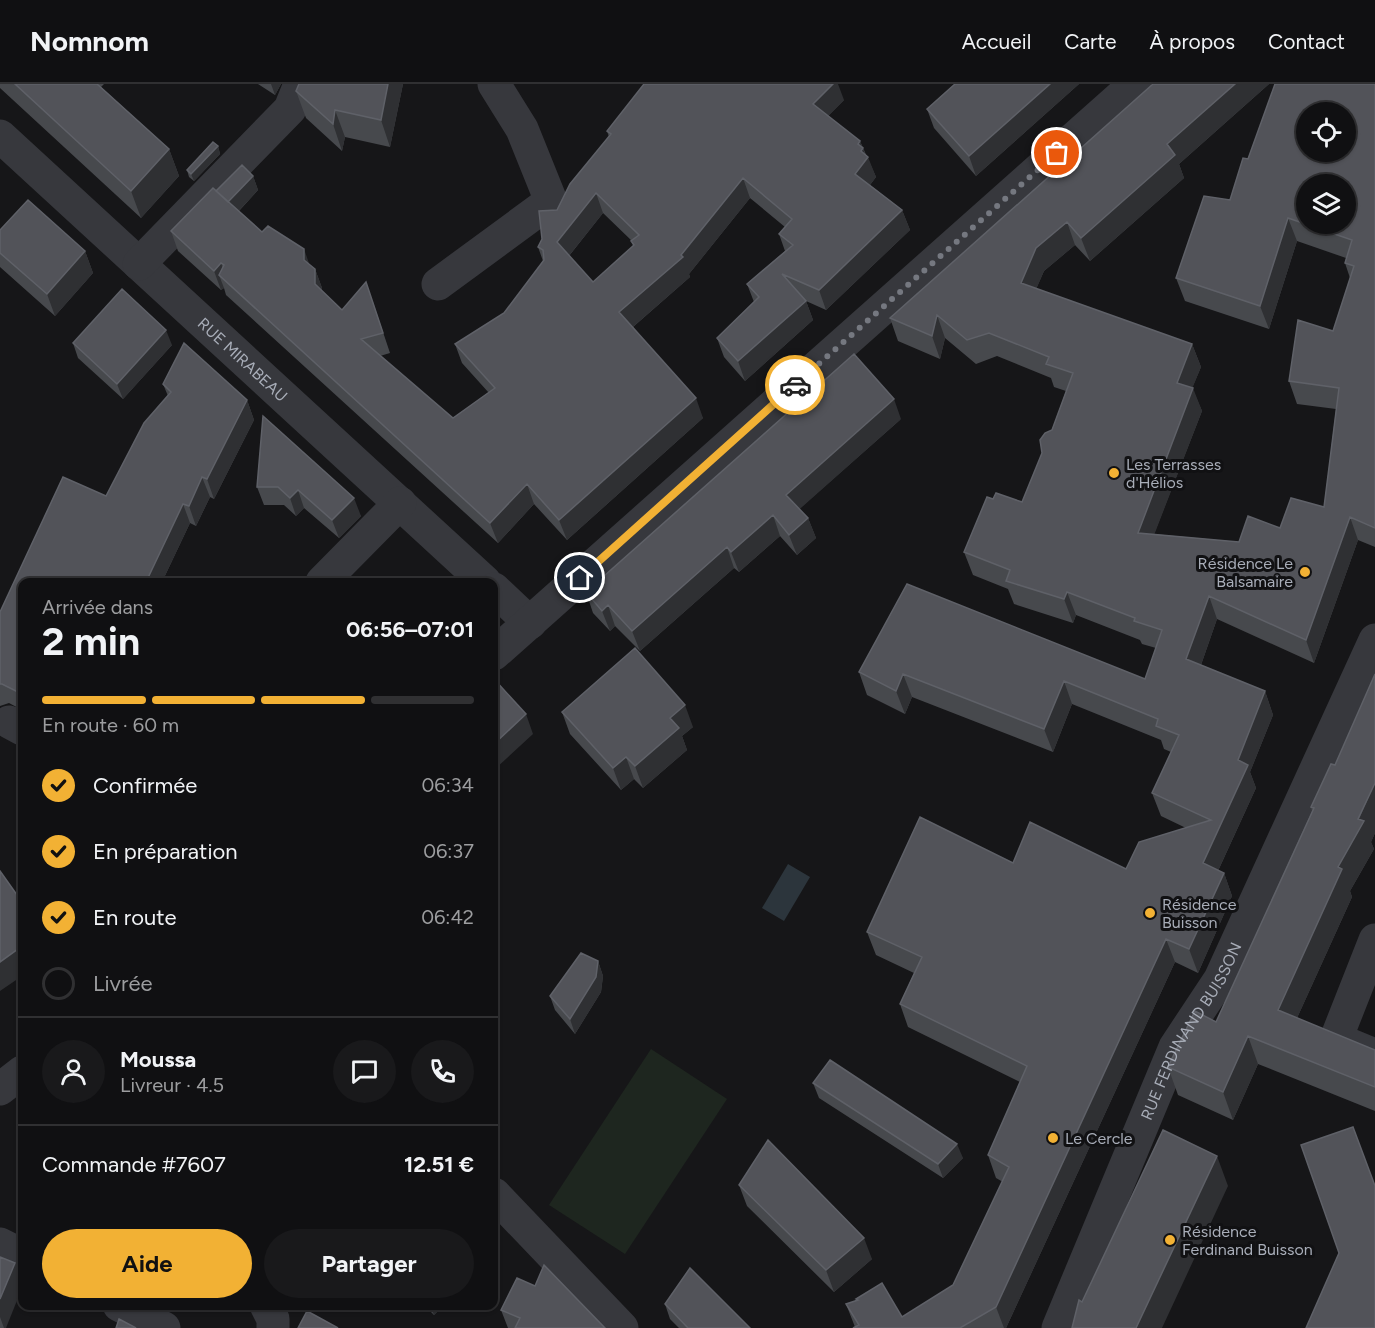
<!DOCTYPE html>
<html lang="fr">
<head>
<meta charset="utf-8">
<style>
	body { margin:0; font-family:Figtree,sans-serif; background:#19191b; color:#f1f3f6; height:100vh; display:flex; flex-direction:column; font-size:22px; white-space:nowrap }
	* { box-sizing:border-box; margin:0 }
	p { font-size:20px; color:#9c9d9f }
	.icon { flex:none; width:33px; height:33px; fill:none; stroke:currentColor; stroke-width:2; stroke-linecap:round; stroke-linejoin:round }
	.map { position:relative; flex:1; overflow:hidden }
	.sheet { position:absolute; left:18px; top:494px; width:480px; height:732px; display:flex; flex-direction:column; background:#101012; border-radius:12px; box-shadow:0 2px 4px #0004,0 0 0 2px #303032 }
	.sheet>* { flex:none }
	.controls { position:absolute; left:1296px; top:18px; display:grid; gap:12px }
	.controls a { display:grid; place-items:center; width:60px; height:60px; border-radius:50%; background:#101012; box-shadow:0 2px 4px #0004,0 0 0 2px #303032; font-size:30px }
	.pin { position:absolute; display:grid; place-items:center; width:51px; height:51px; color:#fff; margin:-26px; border:3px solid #fff; border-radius:50%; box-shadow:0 2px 6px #0007 }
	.courier { position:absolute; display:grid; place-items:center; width:60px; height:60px; margin:-30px; border:4px solid #f2b134; border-radius:50%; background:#fff; color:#222; box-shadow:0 2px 8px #0007 }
	.headline em { font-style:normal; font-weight:700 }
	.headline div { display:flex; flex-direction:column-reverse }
	.headline { display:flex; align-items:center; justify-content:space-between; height:102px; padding:0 24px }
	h1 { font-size:39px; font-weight:700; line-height:45px }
	.bar { display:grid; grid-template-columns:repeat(4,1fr); gap:9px 6px; align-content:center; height:72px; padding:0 24px }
	.bar i { height:8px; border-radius:4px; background:#303032 }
	.bar .on { background:#f2b134 }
	.bar p { grid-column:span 4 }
	.line { display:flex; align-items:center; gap:15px; padding:0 24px; border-top:2px solid #303032 }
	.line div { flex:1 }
	.round { display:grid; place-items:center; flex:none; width:63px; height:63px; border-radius:32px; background:#19191b }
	ol { padding:0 24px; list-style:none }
	li { display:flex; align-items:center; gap:18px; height:66px }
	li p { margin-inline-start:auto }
	li .icon { padding:6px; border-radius:50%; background:#f2b134; color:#111; stroke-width:4 }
	li:last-child { color:#9c9d9f }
	li i { width:33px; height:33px; border:3px solid #303032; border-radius:50% }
	.action { display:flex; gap:12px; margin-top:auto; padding:12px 24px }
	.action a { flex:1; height:69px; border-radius:36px; background:#f2b134; color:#111; font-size:24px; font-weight:700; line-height:69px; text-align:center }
	.action a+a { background:#19191b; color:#f1f3f6 }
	header { display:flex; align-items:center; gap:36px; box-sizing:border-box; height:84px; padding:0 30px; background:#101012; border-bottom:2px solid #303032 }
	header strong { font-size:28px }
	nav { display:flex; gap:33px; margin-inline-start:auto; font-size:21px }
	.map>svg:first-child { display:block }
	.green { fill:#1e261f }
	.water { fill:#2c353c }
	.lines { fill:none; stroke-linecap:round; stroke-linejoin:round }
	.minor { stroke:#37383d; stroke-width:33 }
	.wall { fill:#47494d; fill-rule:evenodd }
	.shaded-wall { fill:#2f3033 }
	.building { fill:#525359; stroke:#5f6168; stroke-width:1.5; fill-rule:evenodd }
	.done { stroke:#757880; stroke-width:6; stroke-dasharray:0 10.8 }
	.route { stroke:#f2b134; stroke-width:8 }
	.poi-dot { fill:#f2b134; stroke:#111113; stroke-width:2 }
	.labels { text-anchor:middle; stroke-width:6; stroke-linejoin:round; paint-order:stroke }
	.street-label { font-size:16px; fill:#a8adb8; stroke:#111113 }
	.poi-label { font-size:16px; fill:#a8adb8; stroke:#111113; text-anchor:start }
</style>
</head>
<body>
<header>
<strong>Nomnom</strong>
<nav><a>Accueil</a><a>Carte</a><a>À propos</a><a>Contact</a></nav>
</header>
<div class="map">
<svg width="1375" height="1244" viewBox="0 0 1375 1244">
	<rect width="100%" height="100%" fill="#161618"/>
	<path class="green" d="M651,965L727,1015L625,1170L549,1121Z"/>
	<path class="water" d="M788,780L810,793L784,837L762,824Z"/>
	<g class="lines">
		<g class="minor">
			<path id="s1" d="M0,52L485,498"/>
			<path d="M139,180L290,25L300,0"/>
			<path d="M438,200L551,117L522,45L494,0"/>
			<path d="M322,498L400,419"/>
			<path d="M494,505L530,539"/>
			<path d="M494,570L1135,0"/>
			<path d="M9,638L22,645"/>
			<path d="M1375,856L1336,955L1375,971"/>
			<path d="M0,1005L22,988"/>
			<path d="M494,1110L622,1244"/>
			<path d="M0,1160L22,1171"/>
			<path d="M119,1221L164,1244"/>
			<path d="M266,1221L273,1235V1244"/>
			<path id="s2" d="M1058,1244L1175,963L1220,895L1375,556"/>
		</g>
	</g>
	<path class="wall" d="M0,0H104L101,3L169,65L179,92L141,134L0,4Z
		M258,0H281L275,11Z
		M299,0H403L390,63L345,53L342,67L306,34L296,7Z
		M955,0H1079L976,92L934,44L927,25Z
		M1153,0H1269L1179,80L1184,94L1090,177L1075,161L1044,187L1036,205L1192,260L1201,283L1192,304L1202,327L1154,450L1239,458L1280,444L1324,423L1336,325L1297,320L1289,297L1333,247L1350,194L1345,179L1346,174L1297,157L1269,245L1185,217L1176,194L1230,116L1248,75L1375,0V463L1358,456L1314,579L1217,535L1201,581L1265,607L1273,631L1250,688L1256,704L1218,787L1224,789L1232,812L1198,889L1175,878L1006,1244H853L855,1243L846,1220L857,1217L856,1215L902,1233L953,1201L1003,1098L996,1094L988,1071L1020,998L908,943L900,920L914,889L876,871L867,848L1013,779L1126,785L1186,744L1161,732L1152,709L1171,668L1164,665L1161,656L1072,620L1053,668L912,613L905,630L867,611L859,588L1145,595L1156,564L1142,560L1140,556L1076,531L1073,539L1014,520L1008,505L973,491L964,468L993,415L1022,418L1052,346L1066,307L1054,303L1051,294L997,272L976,280L945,254L940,275L898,257L890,234Z
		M844,16L828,32L860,57L876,93L870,101L902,126L910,146L826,226L806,217L813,236L745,297L724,273L717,254L754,218L747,200L785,167L779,150L785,143L750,114L689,190L690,193L633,243L703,334L567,456L534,420L498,459L226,211L224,204L221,206L178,167L171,147L253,92L258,106L239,127L262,148L315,185L322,204V207L342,226L373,218L390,269L380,272L453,334L489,309L462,279L455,260L504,229L543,177L538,163L557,126L609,53L607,47ZM603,129L632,157L633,162L593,198L569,172Z
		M218,62L220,70L194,97L189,93L187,86Z
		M0,146L85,167L93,189L55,232L0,183Z
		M73,259L172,261L123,315L78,274Z
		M184,259L247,316L254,336L214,415L210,413L196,442L190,439L162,498H22V626L9,619L0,622V528L63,393L106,412L144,339L168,312L163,300Z
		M263,332L361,432L339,454L304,424L296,432L284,421H264L257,403Z
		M901,335L799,425L808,434L816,454L797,471L780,452L739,488L734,484L640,567L615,542L610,547L593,529L586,508Z
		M1375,590V749L1371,758L1374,765L1350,807L1352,813L1297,934L1375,966V1027L1258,980L1233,1036L1178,1011L1168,983L1216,938L1312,727L1311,723L1335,681Z
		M562,628L693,643L682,652L687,666L643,704L634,695L621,706L570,650Z
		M598,877L603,892L601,908L575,950L555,926L550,912Z
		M813,999L963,1074L943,1094L819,1014Z
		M739,1101L872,1175L834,1208L747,1122Z
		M0,1173L6,1244H0Z
		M665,1220L750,1244H679L670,1235Z
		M215,1221H226L220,1224Z
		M424,1221H444L434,1231Z
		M501,1226L605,1244H508Z"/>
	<path class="shaded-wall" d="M271,0H281L275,11Z
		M388,0H403L390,63L381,36Z
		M833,0H838L844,16L820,40L813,20Z
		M1050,0H1079L976,92L969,72Z
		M1235,0H1269L1179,80L1184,94L1090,177L1081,154L1167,60Z
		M335,26L345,53L342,67L333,40Z
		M860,57L867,75L868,73L876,93L863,110L855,90L858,60Z
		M218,62L220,70L194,97L191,90Z
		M169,65L179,92L141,134L131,107Z
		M253,92L258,106L233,133L228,118Z
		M743,94L750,114L689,190L690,193L627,248L619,228L681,171Z
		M596,109L603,129L564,178L557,158Z
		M902,126L910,146L826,226L819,206Z
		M1288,134L1297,157L1269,245L1260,222Z
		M1067,138L1075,161L1044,187L1029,222L1021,199L1036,164Z
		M304,165L311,185L304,176Z
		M85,167L93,189L55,232L47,210Z
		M221,179L228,199L219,191L224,204L221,206L214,187Z
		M315,185L322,204V220L315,200Z
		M806,217L813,236L745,297L738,277Z
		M937,231L945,254L940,275L932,252Z
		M166,246L172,261L123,315L117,300Z
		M1192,260L1201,283L1185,322L1177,299Z
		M1193,304L1202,327L1146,472L1138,449Z
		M696,314L703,334L567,456L559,436Z
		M894,315L901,335L793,431L786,411Z
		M247,316L254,336L214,415L207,395Z
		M202,393L210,413L196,442L189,422Z
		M527,400L534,420L498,459L490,439Z
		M298,406L304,424L296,432L290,414Z
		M354,414L361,432L339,454L332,436Z
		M183,420L190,439L162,498H146Z
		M773,431L780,452L739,488L731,468Z
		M1350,433L1358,456L1314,579L1306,556Z
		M808,434L816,454L797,471L789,451Z
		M727,463L734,484L640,567L632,547Z
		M1067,508L1076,531L1073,539L1064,515Z
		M1209,512L1217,535L1195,598L1186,575Z
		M608,521L615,542L610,547L602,527Z
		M903,590L912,613L905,630L896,607Z
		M1064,597L1072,620L1053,668L1044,645Z
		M1265,607L1273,631L1250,688L1256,704L1211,802L1203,779L1238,676Z
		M685,621L693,643L682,652L687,666L643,704L635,682L670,634Z
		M526,630L533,650L494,686V660Z
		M626,673L634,695L621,706L613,684Z
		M1375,699V749L1371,758L1374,765L1350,807L1352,813L1288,954L1278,926L1338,783Z
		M1224,789L1232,812L1198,889L1189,865Z
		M1166,855L1175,878L1006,1244H1004L996,1223Z
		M22,862V892L0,907V878Z
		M598,877L603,892L601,908L575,950L570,935Z
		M1248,952L1258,980L1233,1036L1223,1008Z
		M957,1060L963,1074L943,1094L938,1080Z
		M1217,1072L1228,1102L1162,1244H1136Z
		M864,1154L872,1175L834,1208L826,1186Z
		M15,1179L22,1201V1204L6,1244H4L0,1233V1215Z
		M430,1221H444L434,1231Z"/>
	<path class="building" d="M15,0H97L169,65L131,107Z
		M299,0H388L381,36L335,26L333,40L296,7Z
		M644,0H833L813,20L860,57L858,60L863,64L861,67L868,73L855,90L902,126L819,206L782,190L806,217L738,277L717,254L759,213L747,200L793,161L779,150L792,135L743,94L681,171L683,173L619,228L696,314L559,436L527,400L490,439L219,191L224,181L221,179L214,187L171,147L213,104L262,148L268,142L304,165V176L315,185V200L342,226L366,198L383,249L361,255L453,334L495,304L455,260L504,229L544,176L543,166L538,163L542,155L539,127L557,126L570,100L611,50L607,47ZM596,109L639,151L631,157L634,161L593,198L557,158Z
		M955,0H1050L969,72L927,25Z
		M1153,0H1235L1167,60L1175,71L1081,154L1067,138L1036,164L1021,199L1192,260L1177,299L1193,304L1138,449L1239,458L1248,432L1280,444L1291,414L1324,423L1339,304L1289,297L1298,236L1333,247L1354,182L1345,179L1352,156L1288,134L1260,222L1176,194L1204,112L1230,116L1243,74L1248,75L1275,0H1375V444L1350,433L1306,556L1209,512L1186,575L1265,607L1238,676L1248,681L1203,779L1224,789L1189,865L1166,855L996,1223L960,1244H853L859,1241L846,1220L858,1216L856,1215L882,1199L902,1233L953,1201L1009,1083L988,1071L1027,982L900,920L922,873L867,848L920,733L1013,779L1030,738L1126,785L1139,758L1211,736L1152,709L1179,651L1156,642L1158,635L1064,597L1044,645L903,590L896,607L859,588L907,500L1145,595L1162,546L1134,537L1135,534L1067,508L1064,515L1006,497L1010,486L964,468L987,413L993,415L996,409L1022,418L1042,369L1040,356L1045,349L1052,346L1073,289L1046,280L1049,273L989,249L967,256L937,231L932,252L890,234ZM1306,28H1346V68H1306ZM1306,100H1346V140H1306Z
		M213,58L218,62L191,90L187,86Z
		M242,81L253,92L228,118L216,107Z
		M28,116L85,167L47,210L0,169V146Z
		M122,205L166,246L117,300L73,259Z
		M184,259L247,316L207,395L202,393L189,422L183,420L146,498H22V610L2,600H0V528L63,393L106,412L144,339L171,308L163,300Z
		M854,270L894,315L786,411L808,434L789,451L773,431L731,468L727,463L632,547L608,521L602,527L586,508Z
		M263,332L354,414L332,436L298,406L290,414L278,403H257Z
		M635,564L685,621L670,634L679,644L635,682L626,673L613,684L562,628Z
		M1375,590V699L1358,735L1364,737L1338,783L1342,785L1278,926L1375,966V1003L1248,952L1223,1008L1168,983L1195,927L1216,938L1314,724L1311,723L1331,680L1335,681Z
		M494,595L526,630L494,660Z
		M0,787L22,818V862L0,878Z
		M581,869L598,877L596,893L570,935L550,912Z
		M830,976L957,1060L938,1080L813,999Z
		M1353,1043L1375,1102V1244H1306L1339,1169L1301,1061Z
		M1163,1046L1217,1072L1136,1244H1072L1079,1216L1082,1218Z
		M768,1056L864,1154L826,1186L739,1101Z
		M0,1173L15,1179L0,1215Z
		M544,1181L605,1244H515L520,1234L501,1226L517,1194L535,1202Z
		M690,1184L750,1244H688L665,1220Z
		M307,1227L338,1244H298Z
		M119,1235L136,1244H116Z"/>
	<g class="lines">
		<path class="done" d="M795,301L1057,69"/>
		<path class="route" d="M580,494L795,301"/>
	</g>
	<g class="poi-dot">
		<circle cx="1114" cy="389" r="6"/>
		<circle cx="1305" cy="488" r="6"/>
		<circle cx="1150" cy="829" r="6"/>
		<circle cx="1053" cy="1054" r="6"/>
		<circle cx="1170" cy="1156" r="6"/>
	</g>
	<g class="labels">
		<g class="street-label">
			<text dy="6" stroke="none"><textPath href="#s1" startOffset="330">RUE MIRABEAU</textPath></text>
			<text dy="6" stroke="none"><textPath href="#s2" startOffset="326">RUE FERDINAND BUISSON</textPath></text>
		</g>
		<g class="poi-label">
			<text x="1126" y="386">Les Terrasses<tspan x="1126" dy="18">d'Hélios</tspan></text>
			<text x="1293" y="485" text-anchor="end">Résidence Le<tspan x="1293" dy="18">Balsamaire</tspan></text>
			<text x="1162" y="826">Résidence<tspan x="1162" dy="18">Buisson</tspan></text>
			<text x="1065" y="1060">Le Cercle</text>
			<text x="1182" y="1153">Résidence<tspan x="1182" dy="18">Ferdinand Buisson</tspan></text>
		</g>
	</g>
</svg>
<div class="controls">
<a><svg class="icon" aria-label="locate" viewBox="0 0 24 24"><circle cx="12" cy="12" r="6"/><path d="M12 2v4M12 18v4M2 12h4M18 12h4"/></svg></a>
<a><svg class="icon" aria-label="layers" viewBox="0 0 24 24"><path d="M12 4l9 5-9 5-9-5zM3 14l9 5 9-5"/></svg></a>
</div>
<div class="pin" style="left:1057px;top:69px;background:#ea580c"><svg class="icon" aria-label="bag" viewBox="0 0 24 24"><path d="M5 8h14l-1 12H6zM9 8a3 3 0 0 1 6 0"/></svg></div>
<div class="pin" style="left:580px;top:494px;background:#1f2937"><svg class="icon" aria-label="home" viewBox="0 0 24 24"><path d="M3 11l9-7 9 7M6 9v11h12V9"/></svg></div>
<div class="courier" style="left:795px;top:301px"><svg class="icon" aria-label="car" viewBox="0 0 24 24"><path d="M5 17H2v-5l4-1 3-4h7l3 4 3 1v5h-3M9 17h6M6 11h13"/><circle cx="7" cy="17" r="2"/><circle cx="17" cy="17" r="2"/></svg></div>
<section class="sheet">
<div class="headline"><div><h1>2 min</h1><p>Arrivée dans</p></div><em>06:56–07:01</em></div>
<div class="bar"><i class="on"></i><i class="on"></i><i class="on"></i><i></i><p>En route · 60 m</p></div>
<ol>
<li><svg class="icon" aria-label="check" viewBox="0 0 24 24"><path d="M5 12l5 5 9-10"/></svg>Confirmée<p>06:34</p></li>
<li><svg class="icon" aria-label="check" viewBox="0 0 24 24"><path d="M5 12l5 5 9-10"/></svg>En préparation<p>06:37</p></li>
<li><svg class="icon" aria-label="check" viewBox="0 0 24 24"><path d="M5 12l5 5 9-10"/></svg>En route<p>06:42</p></li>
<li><i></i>Livrée</li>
</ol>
<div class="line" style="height:108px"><a class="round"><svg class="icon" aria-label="person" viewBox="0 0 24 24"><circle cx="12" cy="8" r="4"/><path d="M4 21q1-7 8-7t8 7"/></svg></a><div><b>Moussa</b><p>Livreur · 4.5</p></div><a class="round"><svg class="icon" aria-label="chat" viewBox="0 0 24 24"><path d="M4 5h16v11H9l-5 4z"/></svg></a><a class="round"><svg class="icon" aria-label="phone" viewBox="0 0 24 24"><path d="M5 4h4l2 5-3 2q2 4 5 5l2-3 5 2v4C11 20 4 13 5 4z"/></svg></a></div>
<div class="line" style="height:78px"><div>Commande #7607</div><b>12.51 €</b></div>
<div class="action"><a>Aide</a><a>Partager</a></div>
</section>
</div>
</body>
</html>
